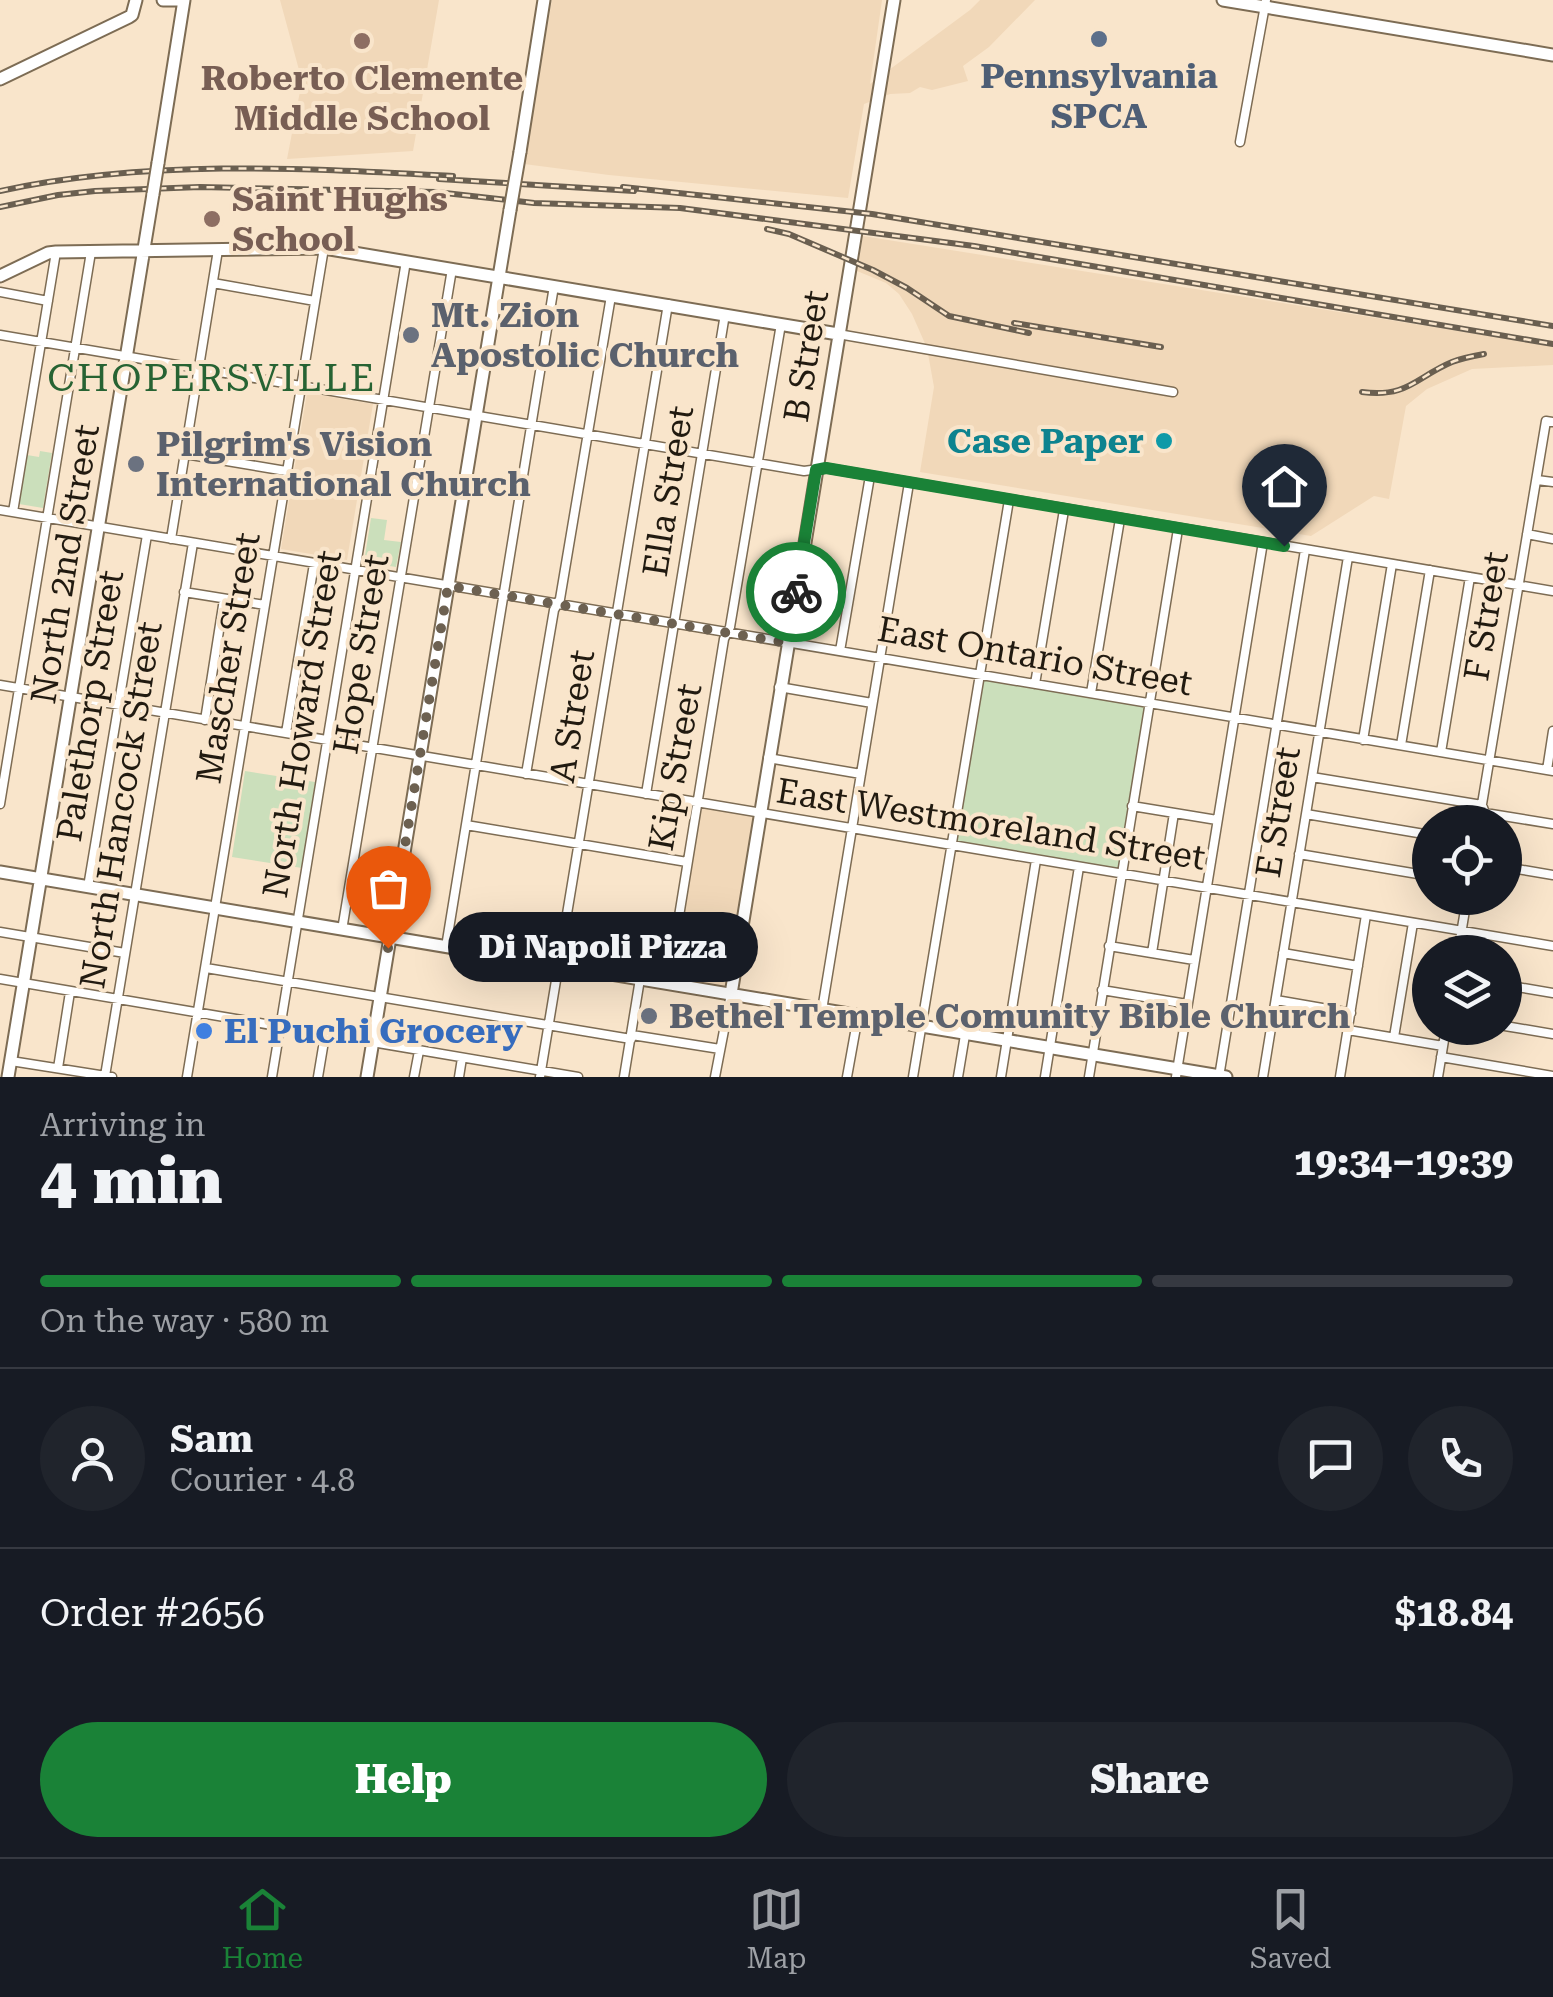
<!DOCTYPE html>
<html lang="en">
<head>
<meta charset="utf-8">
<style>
	body { margin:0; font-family:"Roboto Serif",serif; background:#20242c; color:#f1f3f6; height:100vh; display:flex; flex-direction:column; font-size:38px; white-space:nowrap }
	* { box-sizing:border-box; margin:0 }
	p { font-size:32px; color:#9ea1a6 }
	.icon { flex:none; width:55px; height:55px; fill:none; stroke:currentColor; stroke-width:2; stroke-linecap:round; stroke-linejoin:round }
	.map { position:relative; height:1077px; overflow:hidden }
	.sheet { display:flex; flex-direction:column; background:#171b24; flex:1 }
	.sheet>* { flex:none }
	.controls { position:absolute; left:1412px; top:805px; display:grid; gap:20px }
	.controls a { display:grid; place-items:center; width:110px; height:110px; border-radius:50%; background:#171b24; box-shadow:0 10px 40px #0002; font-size:50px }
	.pin { position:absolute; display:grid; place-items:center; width:85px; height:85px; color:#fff; margin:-102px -42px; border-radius:50% 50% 50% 0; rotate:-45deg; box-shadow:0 0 10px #0007 }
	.pin .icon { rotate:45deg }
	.courier { position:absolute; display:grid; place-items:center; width:100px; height:100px; margin:-50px; border:8px solid #1a8237; border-radius:50%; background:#fff; color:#222; box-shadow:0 2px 12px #0007 }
	.bubble { position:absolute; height:70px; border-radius:35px; background:#171b24; box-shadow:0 10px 40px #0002; font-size:32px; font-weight:800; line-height:70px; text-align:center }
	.head em { font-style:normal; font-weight:800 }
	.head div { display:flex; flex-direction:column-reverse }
	.head { display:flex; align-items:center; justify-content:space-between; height:170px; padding:0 40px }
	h1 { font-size:65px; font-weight:800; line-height:75px }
	.bar { display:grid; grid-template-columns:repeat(4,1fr); gap:15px 10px; align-content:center; height:120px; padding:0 40px }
	.bar i { height:12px; border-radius:8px; background:#363941 }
	.bar .active { background:#1a8237 }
	.bar p { grid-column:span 4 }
	.line { display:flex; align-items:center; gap:25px; padding:0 40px; border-top:2px solid #363941 }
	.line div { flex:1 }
	.round { display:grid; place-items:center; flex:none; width:105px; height:105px; border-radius:52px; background:#20242c }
	.button { display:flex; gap:20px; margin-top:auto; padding:20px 40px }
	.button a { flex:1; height:115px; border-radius:60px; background:#1a8237; color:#fff; font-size:40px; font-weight:800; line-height:115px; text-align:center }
	.button a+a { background:#20242c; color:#f1f3f6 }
	.tabs { display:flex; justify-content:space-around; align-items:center; height:140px; border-top:2px solid #363941; background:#171b24; font-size:28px; color:#9ea1a6 }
	.tabs a { display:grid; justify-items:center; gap:5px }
	.tabs .active { color:#1a8237 }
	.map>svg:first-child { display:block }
	.built { fill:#f1d8b9 }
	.green { fill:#cbdfbb }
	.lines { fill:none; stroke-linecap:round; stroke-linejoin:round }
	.street-casing { stroke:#7d6c54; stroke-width:11 }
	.secondary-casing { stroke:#7d6c54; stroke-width:15 }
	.street { stroke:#fff; stroke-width:8 }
	.secondary { stroke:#fff; stroke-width:11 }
	.rail-casing { stroke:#6a5f50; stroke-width:6 }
	.rail { stroke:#f9e5cb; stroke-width:2.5; stroke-dasharray:8; stroke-linecap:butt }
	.secondary-bridge-casing { stroke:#7d6c54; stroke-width:15; stroke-linecap:butt }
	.secondary-bridge { stroke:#fff; stroke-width:11 }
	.done { stroke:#6d6151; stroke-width:10; stroke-dasharray:0 18 }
	.route { stroke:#1a8237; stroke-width:12 }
	.service-dot { fill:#5c6f8a; stroke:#f9e5cb; stroke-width:4 }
	.education-dot { fill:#8d6e63; stroke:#f9e5cb; stroke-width:4 }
	.worship-dot { fill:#6b7280; stroke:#f9e5cb; stroke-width:4 }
	.culture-dot { fill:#0f9aa8; stroke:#f9e5cb; stroke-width:4 }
	.shop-dot { fill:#3f7fe0; stroke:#f9e5cb; stroke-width:4 }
	.labels { text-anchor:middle; stroke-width:8; stroke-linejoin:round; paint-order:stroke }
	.service-label { font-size:35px; font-weight:bold; fill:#4e5e75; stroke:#f9e5cb }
	.education-label { font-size:35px; font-weight:bold; fill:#785e54; stroke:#f9e5cb }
	.worship-label { font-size:35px; font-weight:bold; fill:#5b616d; stroke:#f9e5cb; text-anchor:start }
	.street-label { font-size:35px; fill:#211a10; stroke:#f9e5cb }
	.culture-label { font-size:35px; font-weight:bold; fill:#0d838f; stroke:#f9e5cb; text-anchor:end }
	.shop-label { font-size:35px; font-weight:bold; fill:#366cbe; stroke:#f9e5cb; text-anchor:start }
	.neighbourhood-label { font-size:38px; letter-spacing:2.5px; fill:#276333; stroke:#f9e5cb }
</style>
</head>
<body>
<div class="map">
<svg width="1553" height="1077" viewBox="0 0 1553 1077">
	<rect width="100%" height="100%" fill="#f9e5cb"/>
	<path class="built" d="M280,0H439L413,151L287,159L302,81Z
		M552,0H882L870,84L970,10L980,0H1035L989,47L963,66L968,81L932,90L920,87L910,93L890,94L864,104L848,198L609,175L524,164Z
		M863,236L1553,346V365L1472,369L1427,389L1406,406L1389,499L1374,496L1311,536L920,472L934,387L927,348L912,314L899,294L886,283L857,271Z
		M307,393L373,404L347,560L281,549Z
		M697,803L759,813L731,994L668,984Z"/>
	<path class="green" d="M40,451L52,453L43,508L19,504L27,455L39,457Z
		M371,518L387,520L384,540L401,542L396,567L364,562Z
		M979,675L1150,703L1121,874L951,845Z
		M245,771L315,782L302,868L232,857Z"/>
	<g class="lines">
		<defs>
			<path id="street" d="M1240,142L1266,0
				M213,283L315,301
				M0,292L48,301
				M838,334L1173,392
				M0,335L804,471L826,468L1553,591
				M185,454L286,471
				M1537,480L1553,482
				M0,510L1553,771
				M13,512L56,252
				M1527,534L1553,539
				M171,539L218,250
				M184,592L265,605
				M840,651L870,476
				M1035,684L1064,510
				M0,685L1553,946
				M779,687L872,703
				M1091,693L1120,519
				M205,720L224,599
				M286,733L314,564
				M1363,740L1392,564
				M1401,745L1430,570
				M1441,752L1470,577
				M768,758L861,774
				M1547,770L1553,731
				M526,774L554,610L560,599L611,296
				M1312,777L1482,805L1485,813L1553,824
				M646,794L725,314
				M0,804L91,252
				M1132,806L1217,820
				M1306,814L1430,835
				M1479,822L1546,421L1553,422
				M466,825L687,862
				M1299,854L1430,876
				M1505,867L1553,875
				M88,887L147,535
				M342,930L452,269
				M0,932L125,953
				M1109,946L1194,960
				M446,947L554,286
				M1458,952L1467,898
				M1152,953L1174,813
				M1283,953L1358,966
				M206,968L631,1039
				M0,979L578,1077
				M668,984L724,639L730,627L781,324
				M1505,985L1553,993
				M1102,990L1187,1004
				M1276,1000L1351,1013
				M822,1010L909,483
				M1505,1026L1553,1034
				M1348,1030L1443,1046
				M632,1035L720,1049
				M1394,1037L1413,923
				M1441,1057L1553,1076
				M11,1061L112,1077
				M58,1068L70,992
				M105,1076L193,543
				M187,1077L324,248
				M272,1077L406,261
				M318,1077L325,1035
				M414,1077L419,1051
				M459,1077L462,1058
				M540,1077L668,304
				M624,1077L640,979
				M715,1077L731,994
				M847,1077L858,1016
				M913,1077L1009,500
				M958,1077L965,1035
				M1001,1077L1036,860
				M1045,1077L1079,867
				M1089,1077L1178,529
				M1176,1077L1263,542
				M1219,1077L1305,550
				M1263,1077L1348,557
				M1340,1077L1366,915
				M1438,1077L1446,1028"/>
			<path id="secondary" d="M163,0H177
				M1223,0L1553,55
				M0,79L129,17L132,15L136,0
				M520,152L544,0
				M158,163L184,0
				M0,276L48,253L56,252L324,248L838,334
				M0,872L1226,1077
				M731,994L894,0
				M8,1077L153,194
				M367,1077L510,210"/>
		</defs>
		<use href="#street" class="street-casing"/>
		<use href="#secondary" class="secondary-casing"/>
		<use href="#street" class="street"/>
		<use href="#secondary" class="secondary"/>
		<defs>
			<path id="rail" d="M439,179L634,191
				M623,187L872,214L1553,326
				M0,191C148,159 303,168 453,176
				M0,207L58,195L95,191L200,187L436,192L534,203L680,208L974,246L1553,344
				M767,229L789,234L873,270L907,288L949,316L1029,333
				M1014,323L1161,347
				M1362,392C1408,398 1416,377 1452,362C1462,358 1473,356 1484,354"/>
		</defs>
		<use href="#rail" class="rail-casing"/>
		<use href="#rail" class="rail"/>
		<defs>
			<path id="secondary-bridge" d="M153,194L158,163
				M510,210L520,152"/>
		</defs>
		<use href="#secondary-bridge" class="secondary-bridge-casing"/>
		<use href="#secondary-bridge" class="secondary-bridge"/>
	</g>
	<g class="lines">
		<path class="done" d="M388,948L448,586L788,643L796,592"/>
		<path class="route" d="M796,592L816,470L826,468L1284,546"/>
	</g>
	<circle class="service-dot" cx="1099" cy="39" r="10"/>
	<g class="education-dot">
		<circle cx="362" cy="41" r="10"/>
		<circle cx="212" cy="219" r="10"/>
	</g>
	<g class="worship-dot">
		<circle cx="411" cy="335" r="10"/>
		<circle cx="136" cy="464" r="10"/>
		<circle cx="649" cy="1016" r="10"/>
	</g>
	<circle class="culture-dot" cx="1164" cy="441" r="10"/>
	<circle class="shop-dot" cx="204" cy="1031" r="10"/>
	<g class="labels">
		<g class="service-label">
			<text x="1099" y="88">Pennsylvania<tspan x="1099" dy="40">SPCA</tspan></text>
		</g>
		<g class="education-label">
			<text x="362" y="90">Roberto Clemente<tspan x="362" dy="40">Middle School</tspan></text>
			<text x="232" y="211" text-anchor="start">Saint Hughs<tspan x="232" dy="40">School</tspan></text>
		</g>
		<g class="worship-label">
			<text x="431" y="327">Mt. Zion<tspan x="431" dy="40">Apostolic Church</tspan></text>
			<text x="156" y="456">Pilgrim's Vision<tspan x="156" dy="40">International Church</tspan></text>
			<text x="669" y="1028">Bethel Temple Comunity Bible Church</text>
		</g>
		<g class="street-label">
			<text transform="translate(806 356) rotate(-81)" y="12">B Street</text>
			<text transform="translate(668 491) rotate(-81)" y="12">Ella Street</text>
			<text transform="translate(65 564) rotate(-81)" y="12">North 2nd Street</text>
			<text transform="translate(1486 616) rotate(-81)" y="12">F Street</text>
			<text transform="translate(361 654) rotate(-81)" y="12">Hope Street</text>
			<text transform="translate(1035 656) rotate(10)" y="12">East Ontario Street</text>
			<text transform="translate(228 658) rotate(-81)" y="12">Mascher Street</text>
			<text transform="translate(90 706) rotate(-81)" y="12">Palethorp Street</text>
			<text transform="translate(572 716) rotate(-81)" y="12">A Street</text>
			<text transform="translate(302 724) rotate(-81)" y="12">North Howard Street</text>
			<text transform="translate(675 767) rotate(-80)" y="12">Kip Street</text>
			<text transform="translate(121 805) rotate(-81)" y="12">North Hancock Street</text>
			<text transform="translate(1278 812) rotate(-81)" y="12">E Street</text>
			<text transform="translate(991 824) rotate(9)" y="12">East Westmoreland Street</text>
		</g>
		<g class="culture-label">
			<text x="1144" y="453">Case Paper</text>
		</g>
		<g class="shop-label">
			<text x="224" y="1043">El Puchi Grocery</text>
		</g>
		<g class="neighbourhood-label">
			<text x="212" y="391">CHOPERSVILLE</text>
		</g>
	</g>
</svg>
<div class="controls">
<a><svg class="icon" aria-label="locate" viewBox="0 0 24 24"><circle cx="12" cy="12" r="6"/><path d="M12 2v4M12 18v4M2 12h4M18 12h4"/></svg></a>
<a><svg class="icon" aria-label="layers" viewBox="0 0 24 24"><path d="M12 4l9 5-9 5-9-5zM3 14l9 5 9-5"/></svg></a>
</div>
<div class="pin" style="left:388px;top:948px;background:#ea580c"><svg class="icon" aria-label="bag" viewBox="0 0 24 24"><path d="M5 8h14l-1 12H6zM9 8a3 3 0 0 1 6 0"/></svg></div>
<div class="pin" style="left:1284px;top:546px;background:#1f2937"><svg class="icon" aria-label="home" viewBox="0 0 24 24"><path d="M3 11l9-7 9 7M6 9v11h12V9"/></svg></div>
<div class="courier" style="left:796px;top:592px"><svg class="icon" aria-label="bike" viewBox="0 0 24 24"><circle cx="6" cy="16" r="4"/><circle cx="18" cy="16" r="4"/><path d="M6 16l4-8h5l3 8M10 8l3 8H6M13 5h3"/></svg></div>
<div class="bubble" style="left:448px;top:912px;width:310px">Di Napoli Pizza</div>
</div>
<section class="sheet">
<div class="head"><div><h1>4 min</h1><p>Arriving in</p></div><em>19:34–19:39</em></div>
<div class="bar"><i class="active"></i><i class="active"></i><i class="active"></i><i></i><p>On the way · 580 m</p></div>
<div class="line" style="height:180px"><a class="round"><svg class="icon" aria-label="person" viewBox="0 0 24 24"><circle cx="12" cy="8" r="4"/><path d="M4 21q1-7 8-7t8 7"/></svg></a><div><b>Sam</b><p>Courier · 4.8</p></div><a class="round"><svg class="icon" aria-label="chat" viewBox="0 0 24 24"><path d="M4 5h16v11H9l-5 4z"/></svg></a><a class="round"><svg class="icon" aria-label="phone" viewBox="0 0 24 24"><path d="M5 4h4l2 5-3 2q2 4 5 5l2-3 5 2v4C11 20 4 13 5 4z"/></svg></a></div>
<div class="line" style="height:130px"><div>Order #2656</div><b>$18.84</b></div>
<div class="button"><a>Help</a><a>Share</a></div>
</section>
<nav class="tabs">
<a class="active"><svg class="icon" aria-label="home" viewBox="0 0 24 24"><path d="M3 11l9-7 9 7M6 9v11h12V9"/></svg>Home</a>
<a><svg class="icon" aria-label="map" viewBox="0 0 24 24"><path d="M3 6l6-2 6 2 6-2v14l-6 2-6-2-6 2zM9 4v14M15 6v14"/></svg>Map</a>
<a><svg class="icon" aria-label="saved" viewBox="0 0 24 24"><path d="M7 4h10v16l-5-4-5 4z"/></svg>Saved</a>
</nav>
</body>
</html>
